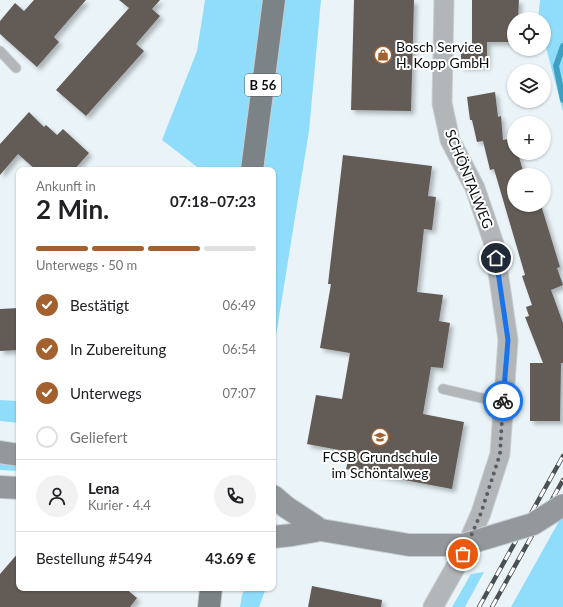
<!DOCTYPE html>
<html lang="de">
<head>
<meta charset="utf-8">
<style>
	body { margin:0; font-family:Lato,sans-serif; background:#f2f2f2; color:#202124; height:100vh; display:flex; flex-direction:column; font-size:15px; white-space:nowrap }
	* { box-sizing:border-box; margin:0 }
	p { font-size:13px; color:#757577 }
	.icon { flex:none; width:22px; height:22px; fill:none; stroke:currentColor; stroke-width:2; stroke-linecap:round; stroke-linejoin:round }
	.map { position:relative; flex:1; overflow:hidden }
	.side { position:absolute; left:16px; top:167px; width:260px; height:424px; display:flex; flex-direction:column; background:#fff; border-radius:8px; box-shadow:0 1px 3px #0004 }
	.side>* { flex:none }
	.controls { position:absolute; left:507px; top:12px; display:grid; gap:8px }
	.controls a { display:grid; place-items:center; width:44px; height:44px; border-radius:50%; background:#fff; box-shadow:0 1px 3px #0004; font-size:20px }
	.pin { position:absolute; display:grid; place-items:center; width:34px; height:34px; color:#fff; margin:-17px; border:2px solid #fff; border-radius:50%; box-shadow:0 1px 4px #0007 }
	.courier { position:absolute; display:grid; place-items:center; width:40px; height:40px; margin:-20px; border:3px solid #1a73e8; border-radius:50%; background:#fff; color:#222; box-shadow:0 1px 5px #0007 }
	.summary em { font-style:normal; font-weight:700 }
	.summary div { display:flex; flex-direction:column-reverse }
	.summary { display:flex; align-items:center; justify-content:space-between; height:68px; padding:0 20px }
	h1 { font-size:26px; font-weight:700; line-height:30px }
	.bar { display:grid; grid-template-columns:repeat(4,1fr); gap:6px 4px; align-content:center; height:48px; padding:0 20px }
	.bar i { height:5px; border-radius:3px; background:#e0e0e0 }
	.bar .selected { background:#a3612f }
	.bar p { grid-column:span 4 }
	.line { display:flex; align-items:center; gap:10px; padding:0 20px; border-top:1px solid #e0e0e0 }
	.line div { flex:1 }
	.round { display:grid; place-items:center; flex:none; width:42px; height:42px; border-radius:21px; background:#f2f2f2 }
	ol { padding:0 20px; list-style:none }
	li { display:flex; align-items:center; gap:12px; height:44px }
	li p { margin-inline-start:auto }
	li .icon { padding:4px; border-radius:50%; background:#a3612f; color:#fff; stroke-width:4 }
	li:last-child { color:#757577 }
	li i { width:22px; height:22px; border:2px solid #e0e0e0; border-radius:50% }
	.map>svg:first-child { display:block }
	.green { fill:#8fddfa }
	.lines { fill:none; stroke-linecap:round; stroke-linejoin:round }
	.stream { stroke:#3fa1c1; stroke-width:6 }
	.building { fill:#635c57; filter:url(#shadow) }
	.lane-casing { stroke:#c6cfd3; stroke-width:11 }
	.street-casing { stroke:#c6cfd3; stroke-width:21 }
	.secondary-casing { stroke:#c6cfd3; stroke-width:24 }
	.primary-casing { stroke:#c6cfd3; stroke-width:24 }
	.lane { stroke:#b2b6b8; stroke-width:9 }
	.street { stroke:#b2b6b8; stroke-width:19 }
	.secondary { stroke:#92989b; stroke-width:22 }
	.primary { stroke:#7c8386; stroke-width:22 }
	.rail-casing { stroke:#4b5052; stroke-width:4.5 }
	.rail { stroke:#fff; stroke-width:3; stroke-dasharray:9; stroke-linecap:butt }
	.secondary-bridge-casing { stroke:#c6cfd3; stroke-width:24; stroke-linecap:butt }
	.secondary-bridge { stroke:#92989b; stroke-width:22 }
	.done { stroke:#595e61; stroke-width:4; stroke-dasharray:0 7.2 }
	.route { stroke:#1a73e8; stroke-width:5 }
	.labels { text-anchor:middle; stroke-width:4; stroke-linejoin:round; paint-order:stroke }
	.shield { fill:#fff; stroke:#545657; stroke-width:1 }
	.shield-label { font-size:13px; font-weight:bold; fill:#0b0e0f }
	.poi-label { font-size:14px; fill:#0b0e0f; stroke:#fff; text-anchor:start }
	.street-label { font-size:14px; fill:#0b0e0f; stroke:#fff }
</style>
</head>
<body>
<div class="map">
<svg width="563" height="607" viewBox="0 0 563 607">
	<defs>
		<filter id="shadow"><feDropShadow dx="3.5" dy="3.5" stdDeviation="2" flood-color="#0004"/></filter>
	</defs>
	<rect width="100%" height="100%" fill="#eaf4f8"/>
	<path class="green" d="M205,0H321L309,131L273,354V170H201L162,140L197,51Z
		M540,0H563V112L544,40V19H538Z
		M0,400L19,401V423L0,421Z
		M0,464L19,465V471L0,470Z
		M563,514V607H511Z
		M484,572L465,607H452L471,574Z
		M245,588H266L259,607H240L242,595Z"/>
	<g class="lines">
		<path class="stream" d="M563,46L556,66L563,100"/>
	</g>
	<path class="building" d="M34,0H86L54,37L59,42L37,67L0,34V21L15,3L24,11Z
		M119,0H160L152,9L160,16L136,44L144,51L86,116L56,90L129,8Z
		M354,0H414L411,111L351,110Z
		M472,0H519L518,19H514V22H511L510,42H487V66L461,67V44H472Z
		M495,92L498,117L501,116L503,140L514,138V153H518L524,175H514V205H541L560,267L557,268L563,285L551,290L563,323V363H561L560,421H530V363H543L525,317L529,316L526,307L532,305L522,276L525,275L494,169L490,170L483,141L477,142L472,120H470L467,97Z
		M29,112L44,127L46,125L57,135L63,129L89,153L74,170H36L18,154L0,175V144Z
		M343,155L432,166L428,196L436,197L432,230L424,229L417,292L443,295L439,321L450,323L443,368L431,367L423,414L464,422L452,489L346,469L350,452L307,444L316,395L342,399L350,353L320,348L331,284H328Z
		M19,308V350L0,351V309Z
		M19,552V588H125L137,598L130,607H0V574Z
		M312,586L382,600L381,607H308Z"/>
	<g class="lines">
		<defs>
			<path id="lane" d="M0,51L16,68
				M443,389L503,403"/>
			<path id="street" d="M433,607L463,554L481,513L500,454L508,340L494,244L475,188L450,140L442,103L444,0"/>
			<path id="secondary" d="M0,452L19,455
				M0,487L19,488
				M273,496L286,507L321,530
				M273,537L292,535L321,530"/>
			<path id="primary" d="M252,170L274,0
				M209,607L211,588"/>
		</defs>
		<use href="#lane" class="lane-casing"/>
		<use href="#street" class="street-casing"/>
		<use href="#secondary" class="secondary-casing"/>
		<use href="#primary" class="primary-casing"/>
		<use href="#lane" class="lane"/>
		<use href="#street" class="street"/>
		<use href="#secondary" class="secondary"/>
		<use href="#primary" class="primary"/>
		<defs>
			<path id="rail" d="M479,607L563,456
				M492,607L563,480"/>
		</defs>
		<use href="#rail" class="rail-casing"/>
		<use href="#rail" class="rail"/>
		<defs>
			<path id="secondary-bridge" d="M321,530L409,545H463L533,524L563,505"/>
		</defs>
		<use href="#secondary-bridge" class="secondary-bridge-casing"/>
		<use href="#secondary-bridge" class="secondary-bridge"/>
	</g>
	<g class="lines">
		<path class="done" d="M463,554L481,513L500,454L503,401"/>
		<path class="route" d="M496,258L508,340L503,401"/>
	</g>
	<defs>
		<symbol id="shop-ring" viewBox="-11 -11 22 22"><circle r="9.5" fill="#fff" stroke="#a3612f" stroke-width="1.5"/><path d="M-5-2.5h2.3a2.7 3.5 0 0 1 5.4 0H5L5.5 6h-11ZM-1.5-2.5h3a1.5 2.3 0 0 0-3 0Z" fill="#a3612f"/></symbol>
		<symbol id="school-ring" viewBox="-11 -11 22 22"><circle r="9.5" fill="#fff" stroke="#a3612f" stroke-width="1.5"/><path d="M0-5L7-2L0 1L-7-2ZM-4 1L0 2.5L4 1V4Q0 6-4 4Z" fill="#a3612f"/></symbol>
	</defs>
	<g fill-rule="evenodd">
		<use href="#shop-ring" x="373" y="45" width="20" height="20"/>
		<use href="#school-ring" x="370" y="427" width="20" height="20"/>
	</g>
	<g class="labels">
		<rect class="shield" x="245" y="74" width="36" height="22" rx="3"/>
		<g class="shield-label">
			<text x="263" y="90">B 56</text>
		</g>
		<g class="poi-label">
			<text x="396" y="52">Bosch Service<tspan x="396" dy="16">H. Kopp GmbH</tspan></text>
			<text x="380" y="462" text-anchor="middle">FCSB Grundschule<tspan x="380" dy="16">im Schöntalweg</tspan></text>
		</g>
		<g class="street-label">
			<text transform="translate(469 179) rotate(68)" y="5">SCHÖNTALWEG</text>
		</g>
	</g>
</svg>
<div class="controls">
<a><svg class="icon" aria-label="locate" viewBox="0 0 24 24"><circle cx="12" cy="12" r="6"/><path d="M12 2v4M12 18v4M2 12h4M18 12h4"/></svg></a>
<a><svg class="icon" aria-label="layers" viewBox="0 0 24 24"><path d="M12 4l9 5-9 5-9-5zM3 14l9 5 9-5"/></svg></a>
<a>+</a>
<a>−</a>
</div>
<div class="pin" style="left:463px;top:554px;background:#ea580c"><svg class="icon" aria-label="bag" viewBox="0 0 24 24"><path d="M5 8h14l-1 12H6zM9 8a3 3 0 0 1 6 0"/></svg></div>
<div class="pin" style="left:496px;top:258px;background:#1f2937"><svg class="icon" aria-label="home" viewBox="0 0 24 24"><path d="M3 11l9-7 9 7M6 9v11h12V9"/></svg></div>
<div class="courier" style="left:503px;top:401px"><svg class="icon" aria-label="bike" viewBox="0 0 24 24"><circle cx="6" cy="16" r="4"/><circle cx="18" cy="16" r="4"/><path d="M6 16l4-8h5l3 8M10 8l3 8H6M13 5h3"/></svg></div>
<section class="side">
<div class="summary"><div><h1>2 Min.</h1><p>Ankunft in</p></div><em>07:18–07:23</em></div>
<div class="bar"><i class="selected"></i><i class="selected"></i><i class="selected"></i><i></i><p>Unterwegs · 50 m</p></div>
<ol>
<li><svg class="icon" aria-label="check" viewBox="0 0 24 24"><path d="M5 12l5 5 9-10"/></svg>Bestätigt<p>06:49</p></li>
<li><svg class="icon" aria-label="check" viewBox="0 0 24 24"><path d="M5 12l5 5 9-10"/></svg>In Zubereitung<p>06:54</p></li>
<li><svg class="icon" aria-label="check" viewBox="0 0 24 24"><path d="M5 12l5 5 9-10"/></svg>Unterwegs<p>07:07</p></li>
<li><i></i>Geliefert</li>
</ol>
<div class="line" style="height:72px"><a class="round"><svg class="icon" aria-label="person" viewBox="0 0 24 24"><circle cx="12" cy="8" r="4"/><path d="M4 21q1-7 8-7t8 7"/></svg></a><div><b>Lena</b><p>Kurier · 4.4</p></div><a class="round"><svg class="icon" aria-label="phone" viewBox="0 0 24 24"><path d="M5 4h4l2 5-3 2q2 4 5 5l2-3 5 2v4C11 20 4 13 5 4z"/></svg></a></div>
<div class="line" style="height:52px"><div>Bestellung #5494</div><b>43.69 €</b></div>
</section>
</div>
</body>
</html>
